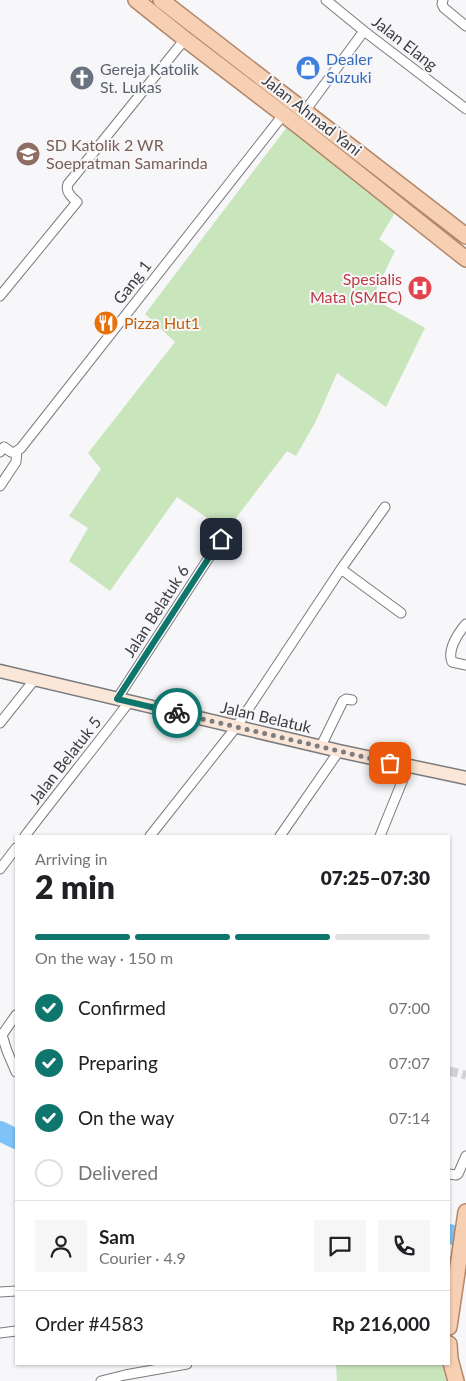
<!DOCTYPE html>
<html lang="en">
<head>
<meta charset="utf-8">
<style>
	body { margin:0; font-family:Lato,sans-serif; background:#f6f6f6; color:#202124; height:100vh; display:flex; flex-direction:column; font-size:19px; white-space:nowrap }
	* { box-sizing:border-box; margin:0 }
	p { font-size:16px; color:#757577 }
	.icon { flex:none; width:28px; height:28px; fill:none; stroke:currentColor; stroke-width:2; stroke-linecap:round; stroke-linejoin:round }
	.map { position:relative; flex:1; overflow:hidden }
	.drawer { position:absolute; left:15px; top:835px; width:435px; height:530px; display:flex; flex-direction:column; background:#fff; border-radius:0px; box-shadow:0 1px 4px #0004 }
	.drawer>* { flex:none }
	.pin { position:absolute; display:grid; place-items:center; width:42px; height:42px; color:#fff; margin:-21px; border-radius:10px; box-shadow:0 2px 8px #0006 }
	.courier { position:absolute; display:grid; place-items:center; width:50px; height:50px; margin:-25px; border:4px solid #0f766e; border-radius:50%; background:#fff; color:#222; box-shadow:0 1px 6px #0007 }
	.head em { font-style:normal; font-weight:800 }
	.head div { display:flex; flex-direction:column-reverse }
	.head { display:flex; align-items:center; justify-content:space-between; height:85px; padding:0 20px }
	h1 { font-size:32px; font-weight:800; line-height:38px }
	.bar { display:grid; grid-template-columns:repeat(4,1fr); gap:8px 5px; align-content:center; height:60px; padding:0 20px }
	.bar i { height:6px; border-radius:4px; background:#e0e0e0 }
	.bar .current { background:#0f766e }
	.bar p { grid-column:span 4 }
	.line { display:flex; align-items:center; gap:12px; padding:0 20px; border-top:1px solid #e0e0e0 }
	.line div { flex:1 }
	.round { display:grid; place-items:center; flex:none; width:52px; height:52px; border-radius:0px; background:#f6f6f6 }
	ol { padding:0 20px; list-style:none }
	li { display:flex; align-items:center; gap:15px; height:55px }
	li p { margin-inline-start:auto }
	li .icon { padding:5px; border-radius:50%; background:#0f766e; color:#fff; stroke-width:4 }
	li:last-child { color:#757577 }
	li i { width:28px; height:28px; border:2px solid #e0e0e0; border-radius:50% }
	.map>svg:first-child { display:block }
	.green { fill:#c8e5bc }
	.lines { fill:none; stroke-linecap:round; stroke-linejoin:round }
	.river { stroke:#7fc2f7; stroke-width:20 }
	.street-tunnel { stroke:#d2d1d4; stroke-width:9; stroke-dasharray:9 4.5; stroke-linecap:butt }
	.street-casing { stroke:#7b7b7d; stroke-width:11 }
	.secondary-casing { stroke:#7b7b7d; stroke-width:15 }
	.primary-casing { stroke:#b3876a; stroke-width:18 }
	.street { stroke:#fff; stroke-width:9 }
	.secondary { stroke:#fbe7d9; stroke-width:12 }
	.primary { stroke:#f7d0b3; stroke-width:15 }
	.done { stroke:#7e7d7f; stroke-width:5; stroke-dasharray:0 9 }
	.route { stroke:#0f766e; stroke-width:6 }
	.labels { text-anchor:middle; stroke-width:4; stroke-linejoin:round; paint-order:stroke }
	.street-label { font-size:16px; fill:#3d3c3e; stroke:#f7f6f9 }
	.shop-label { font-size:16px; fill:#366cbe; stroke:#f7f6f9; text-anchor:start }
	.worship-label { font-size:16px; fill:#5b616d; stroke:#f7f6f9; text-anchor:start }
	.education-label { font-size:16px; fill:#785e54; stroke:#f7f6f9; text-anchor:start }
	.health-label { font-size:16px; fill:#be3a42; stroke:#f7f6f9; text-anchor:end }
	.food-label { font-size:16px; fill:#c56008; stroke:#f7f6f9; text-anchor:start }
</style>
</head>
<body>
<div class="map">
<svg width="466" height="1381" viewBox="0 0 466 1381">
	<rect width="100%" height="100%" fill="#f7f6f9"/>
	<path class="green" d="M287,127L396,211L379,239L395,251L372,298L425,328L386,407L337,373L316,421L296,456L287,451L226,531L177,497L110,591L69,561L88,528L69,516L101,469L88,453L175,342L145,314Z
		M336,1364H449L457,1381H337Z"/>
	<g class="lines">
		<path class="river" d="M0,1131L16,1139
			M449,1234L466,1238"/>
		<path class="street-tunnel" d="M449,1071L466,1075"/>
		<defs>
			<path id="street" d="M326,0L364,31L466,109
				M443,0L442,4L444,8L466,26
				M305,111L364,31
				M0,296L77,202C72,197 65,192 68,184L185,39
				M0,452L4,447L11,452L14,453L21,448L283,115
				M0,486L16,462L17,451
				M341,569L401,613
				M466,624C458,633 447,650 452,662L466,665
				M117,699L221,539
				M0,723L35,679
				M321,746L343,701L346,699L352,700
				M25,836C59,791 95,747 129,702
				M150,836L237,726L341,569L385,507
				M280,836L339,751
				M380,836L408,767
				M0,869L16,848
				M16,1015L2,1035L7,1051L16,1072
				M449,1174L456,1175L458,1174L466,1156
				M0,1292L16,1291
				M0,1333L16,1331
				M101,1381L125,1375L187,1364"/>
			<path id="secondary" d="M0,671L339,751L466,778"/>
			<path id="primary" d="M136,0L185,39L300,127L466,259
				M161,0L466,236
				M449,1327L466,1212
				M449,1344L450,1359L456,1381"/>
		</defs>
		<use href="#street" class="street-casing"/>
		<use href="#secondary" class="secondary-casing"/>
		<use href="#primary" class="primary-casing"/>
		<use href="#street" class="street"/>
		<use href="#secondary" class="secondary"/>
		<use href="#primary" class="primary"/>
	</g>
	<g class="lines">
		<path class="done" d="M177,713L390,763"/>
		<path class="route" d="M177,713L117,699L221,539"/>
	</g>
	<defs>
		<symbol id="shop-disc" viewBox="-11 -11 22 22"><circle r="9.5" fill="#3f7fe0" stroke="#f7f6f9"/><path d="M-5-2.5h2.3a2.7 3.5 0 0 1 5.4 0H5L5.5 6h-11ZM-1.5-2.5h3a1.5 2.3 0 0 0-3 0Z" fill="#fff"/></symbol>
		<symbol id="church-disc" viewBox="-11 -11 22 22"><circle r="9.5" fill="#6b7280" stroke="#f7f6f9"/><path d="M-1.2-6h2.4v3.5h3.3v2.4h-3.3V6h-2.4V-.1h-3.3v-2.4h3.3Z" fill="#fff"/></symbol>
		<symbol id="school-disc" viewBox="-11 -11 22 22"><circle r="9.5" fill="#8d6e63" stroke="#f7f6f9"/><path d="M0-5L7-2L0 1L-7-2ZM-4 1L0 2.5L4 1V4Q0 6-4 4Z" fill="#fff"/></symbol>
		<symbol id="hospital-disc" viewBox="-11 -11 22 22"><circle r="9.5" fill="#e0444e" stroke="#f7f6f9"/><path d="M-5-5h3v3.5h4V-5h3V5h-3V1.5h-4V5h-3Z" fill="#fff"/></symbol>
		<symbol id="restaurant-disc" viewBox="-11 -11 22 22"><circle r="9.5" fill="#e8710a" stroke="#f7f6f9"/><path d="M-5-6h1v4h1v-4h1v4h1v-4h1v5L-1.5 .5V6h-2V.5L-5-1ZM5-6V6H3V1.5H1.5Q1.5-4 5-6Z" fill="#fff"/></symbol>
	</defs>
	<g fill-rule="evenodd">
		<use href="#shop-disc" x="294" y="54" width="28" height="28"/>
		<use href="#church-disc" x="68" y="64" width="28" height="28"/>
		<use href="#school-disc" x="14" y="140" width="28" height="28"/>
		<use href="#hospital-disc" x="406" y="274" width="28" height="28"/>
		<use href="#restaurant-disc" x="92" y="309" width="28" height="28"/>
	</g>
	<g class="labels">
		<g class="street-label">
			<text transform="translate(405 43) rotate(38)" y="6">Jalan Elang</text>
			<text transform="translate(312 115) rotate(38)" y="6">Jalan Ahmad Yani</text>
			<text transform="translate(132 282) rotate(-52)" y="6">Gang 1</text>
			<text transform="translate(156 611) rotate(-57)" y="6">Jalan Belatuk 6</text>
			<text transform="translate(266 717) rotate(13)" y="6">Jalan Belatuk</text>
			<text transform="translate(65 760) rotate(-52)" y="6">Jalan Belatuk 5</text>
		</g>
		<g class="shop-label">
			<text x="326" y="65">Dealer<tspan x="326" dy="18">Suzuki</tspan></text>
		</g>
		<g class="worship-label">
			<text x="100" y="75">Gereja Katolik<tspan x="100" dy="18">St. Lukas</tspan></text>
		</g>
		<g class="education-label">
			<text x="46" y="151">SD Katolik 2 WR<tspan x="46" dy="18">Soepratman Samarinda</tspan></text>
		</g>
		<g class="health-label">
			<text x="402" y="285">Spesialis<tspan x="402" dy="18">Mata (SMEC)</tspan></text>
		</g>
		<g class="food-label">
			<text x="124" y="329">Pizza Hut1</text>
		</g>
	</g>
</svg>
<div class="pin" style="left:390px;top:763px;background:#ea580c"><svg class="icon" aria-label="bag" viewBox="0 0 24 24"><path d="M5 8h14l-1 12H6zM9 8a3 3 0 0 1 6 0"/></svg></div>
<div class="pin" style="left:221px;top:539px;background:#1f2937"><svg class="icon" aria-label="home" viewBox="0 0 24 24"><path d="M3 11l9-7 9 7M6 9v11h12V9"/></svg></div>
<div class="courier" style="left:177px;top:713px"><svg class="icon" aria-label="bike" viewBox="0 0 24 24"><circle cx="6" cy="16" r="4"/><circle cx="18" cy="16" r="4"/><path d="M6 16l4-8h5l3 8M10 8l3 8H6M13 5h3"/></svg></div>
<section class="drawer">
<div class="head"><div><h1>2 min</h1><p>Arriving in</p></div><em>07:25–07:30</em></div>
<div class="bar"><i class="current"></i><i class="current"></i><i class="current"></i><i></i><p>On the way · 150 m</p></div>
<ol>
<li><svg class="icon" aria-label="check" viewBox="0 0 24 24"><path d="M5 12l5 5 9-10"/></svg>Confirmed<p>07:00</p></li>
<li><svg class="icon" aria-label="check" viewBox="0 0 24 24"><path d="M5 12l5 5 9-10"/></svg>Preparing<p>07:07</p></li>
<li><svg class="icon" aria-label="check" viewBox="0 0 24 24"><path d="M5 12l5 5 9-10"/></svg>On the way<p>07:14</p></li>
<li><i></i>Delivered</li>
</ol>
<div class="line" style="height:90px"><a class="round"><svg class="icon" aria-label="person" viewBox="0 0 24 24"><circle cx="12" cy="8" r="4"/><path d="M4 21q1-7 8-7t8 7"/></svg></a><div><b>Sam</b><p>Courier · 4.9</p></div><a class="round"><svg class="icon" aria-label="chat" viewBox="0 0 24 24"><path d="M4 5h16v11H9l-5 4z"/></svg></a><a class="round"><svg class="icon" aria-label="phone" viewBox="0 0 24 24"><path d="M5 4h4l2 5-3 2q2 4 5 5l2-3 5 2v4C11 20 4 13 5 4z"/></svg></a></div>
<div class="line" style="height:65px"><div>Order #4583</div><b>Rp 216,000</b></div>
</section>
</div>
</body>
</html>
